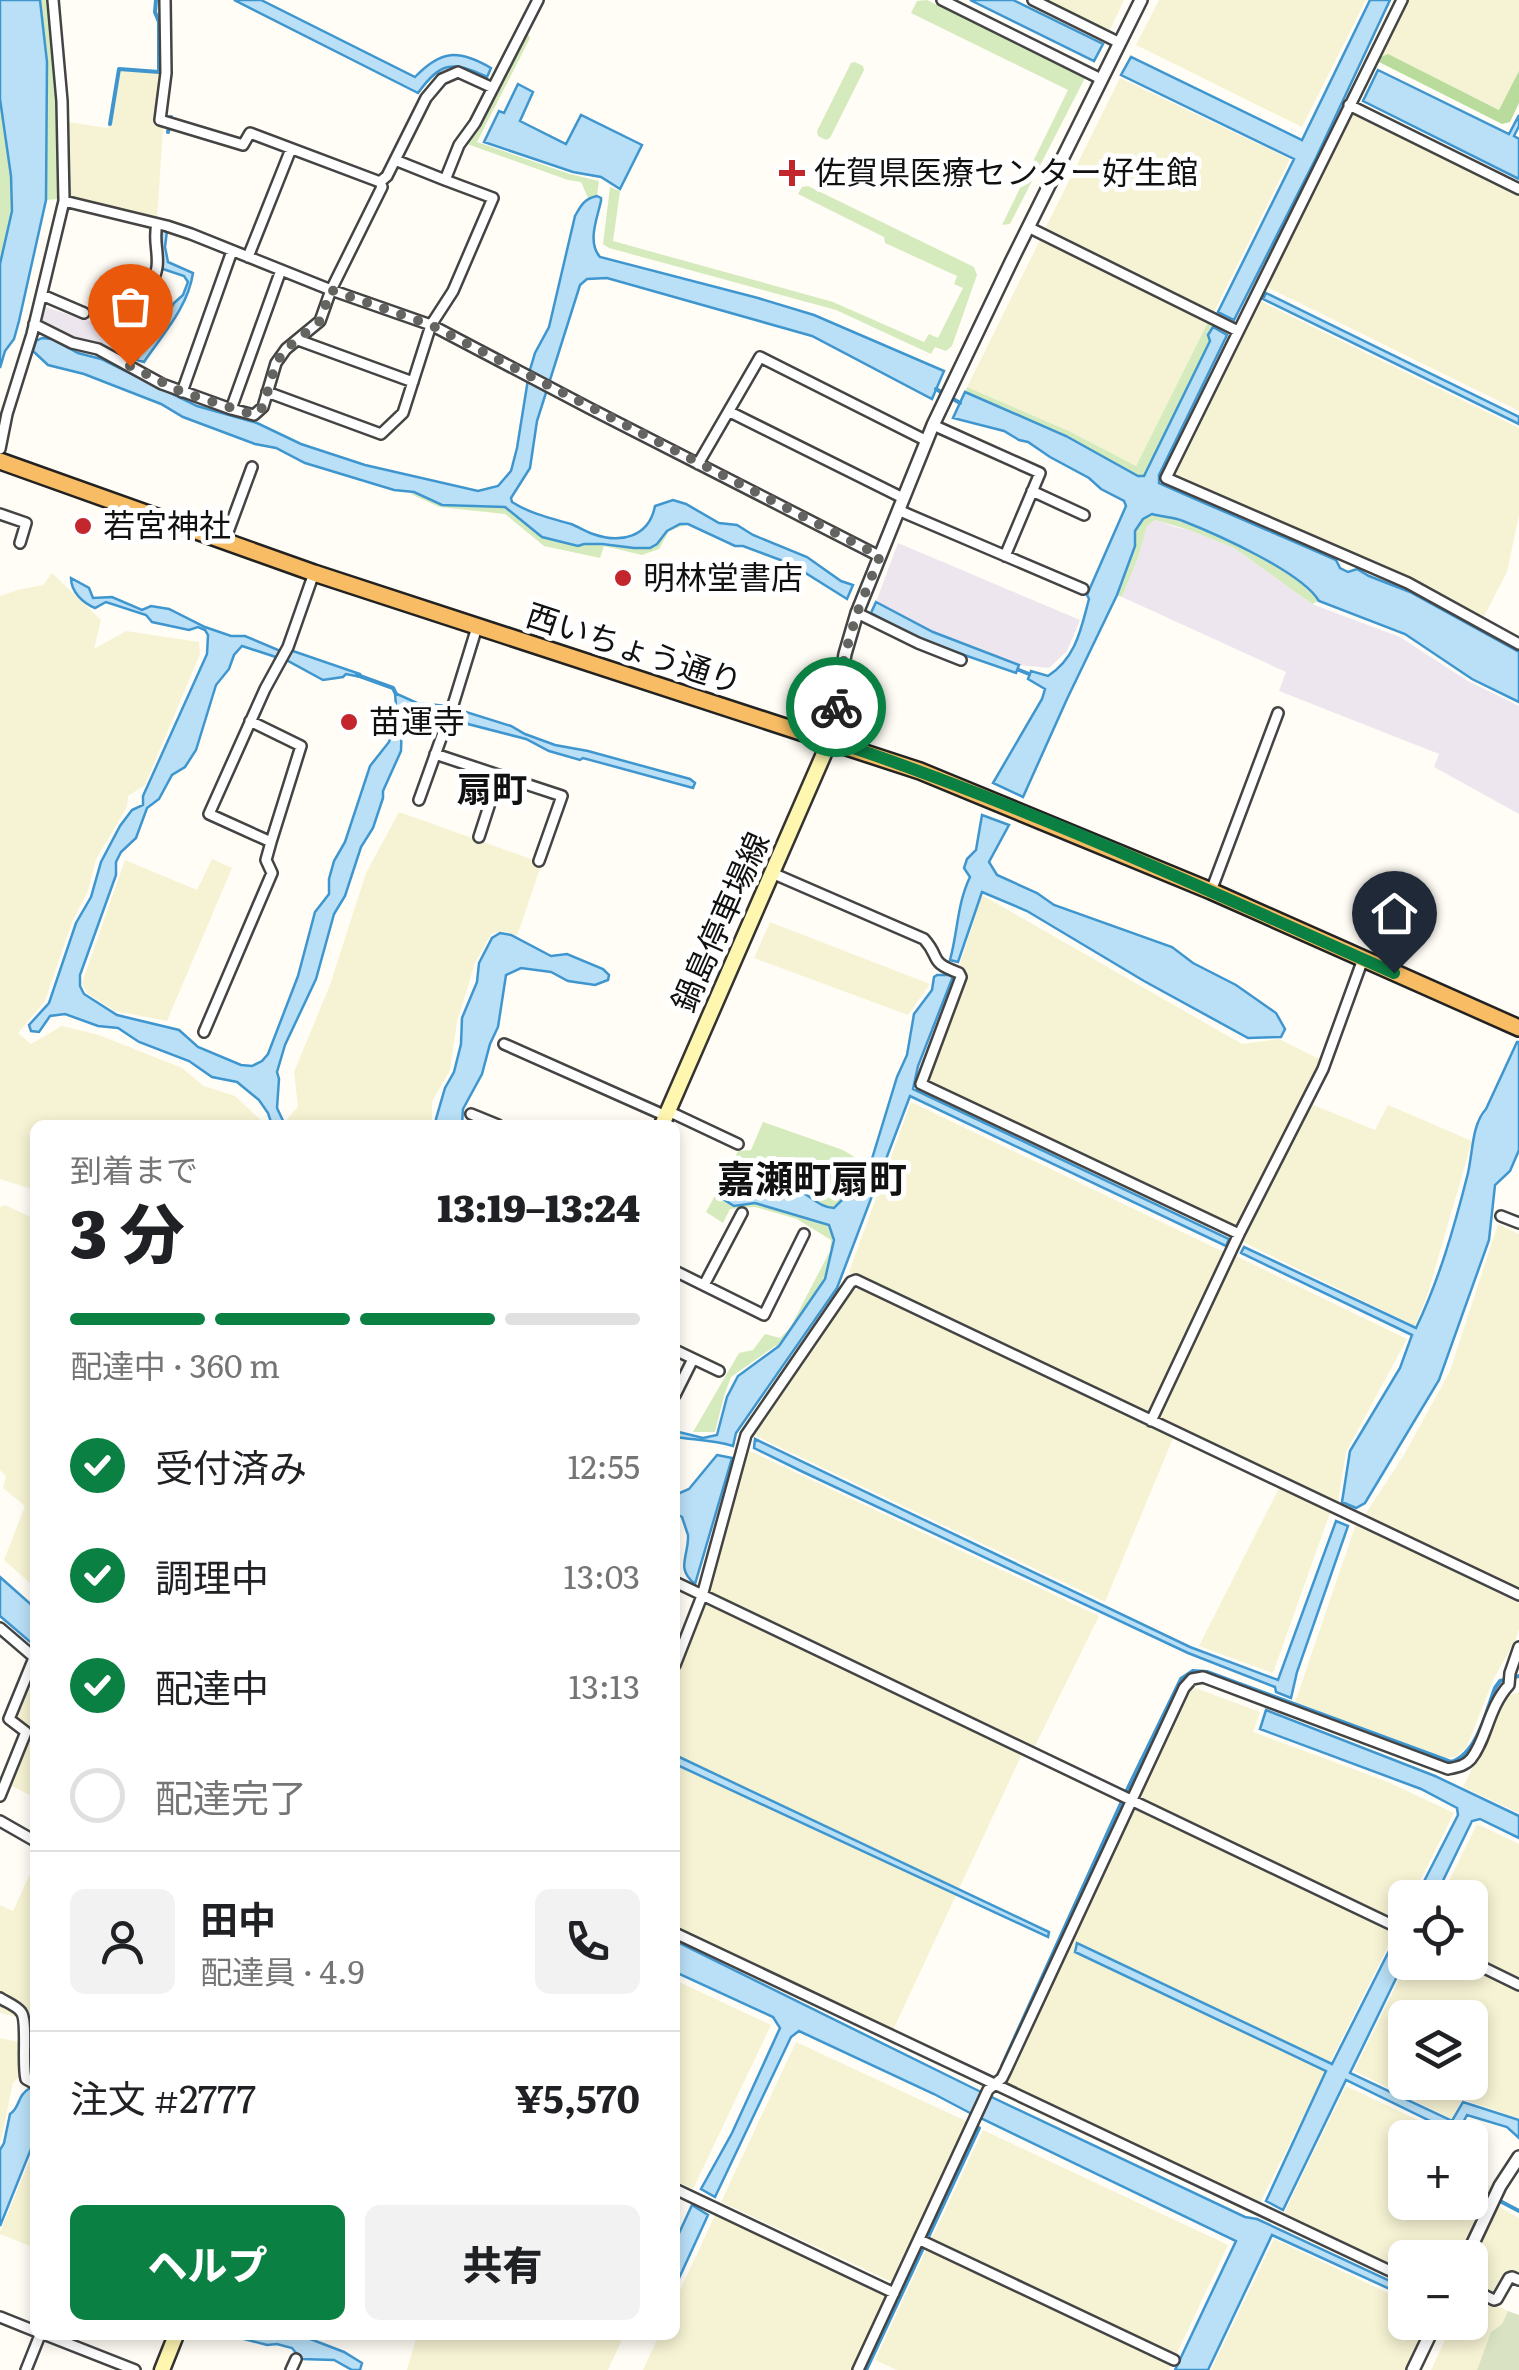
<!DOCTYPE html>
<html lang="ja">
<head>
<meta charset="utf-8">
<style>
	body { margin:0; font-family:Literata,"Noto Sans JP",serif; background:#f2f2f2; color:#202124; height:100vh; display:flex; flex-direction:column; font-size:38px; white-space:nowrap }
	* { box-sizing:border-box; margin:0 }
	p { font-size:32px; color:#757577 }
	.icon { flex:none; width:55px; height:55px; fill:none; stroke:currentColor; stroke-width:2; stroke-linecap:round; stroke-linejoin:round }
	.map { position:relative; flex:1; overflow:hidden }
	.drawer { position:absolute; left:30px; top:1120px; width:650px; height:1220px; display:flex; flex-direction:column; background:#fff; border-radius:15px; box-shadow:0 5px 15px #0003 }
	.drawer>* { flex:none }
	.tools { position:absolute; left:1388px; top:1880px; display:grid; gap:20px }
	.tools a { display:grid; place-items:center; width:100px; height:100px; border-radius:15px; background:#fff; box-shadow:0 5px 15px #0003; font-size:50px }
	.pin { position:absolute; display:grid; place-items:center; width:85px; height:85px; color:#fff; margin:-102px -42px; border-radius:50% 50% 50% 0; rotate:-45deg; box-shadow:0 0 10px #0007 }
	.pin .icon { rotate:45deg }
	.courier { position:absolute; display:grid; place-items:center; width:100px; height:100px; margin:-50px; border:8px solid #0b8043; border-radius:50%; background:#fff; color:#222; box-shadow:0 2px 12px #0007 }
	.summary em { font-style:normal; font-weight:800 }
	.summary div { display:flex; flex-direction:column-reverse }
	.summary { display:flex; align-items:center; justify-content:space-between; height:170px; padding:0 40px }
	h1 { font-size:65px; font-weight:800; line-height:75px }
	.bar { display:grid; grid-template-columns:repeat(4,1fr); gap:15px 10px; align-content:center; height:120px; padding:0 40px }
	.bar i { height:12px; border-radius:8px; background:#e0e0e0 }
	.bar .selected { background:#0b8043 }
	.bar p { grid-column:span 4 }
	.line { display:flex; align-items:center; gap:25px; padding:0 40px; border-top:2px solid #e0e0e0 }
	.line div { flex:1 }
	.round { display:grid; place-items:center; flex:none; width:105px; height:105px; border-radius:15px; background:#f2f2f2 }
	ol { padding:0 40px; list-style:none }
	li { display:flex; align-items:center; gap:30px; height:110px }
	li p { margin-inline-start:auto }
	li .icon { padding:10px; border-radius:50%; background:#0b8043; color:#fff; stroke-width:4 }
	li:last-child { color:#757577 }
	li i { width:55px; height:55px; border:5px solid #e0e0e0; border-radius:50% }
	.primary-button { display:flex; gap:20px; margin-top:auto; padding:20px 40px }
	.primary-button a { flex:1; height:115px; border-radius:15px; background:#0b8043; color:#fff; font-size:40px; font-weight:800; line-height:115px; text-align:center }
	.primary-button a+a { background:#f2f2f2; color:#202124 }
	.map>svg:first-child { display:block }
	.industrial { fill:#eee6ef }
	.farmland { fill:#f6f3d4; fill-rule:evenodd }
	.green { fill:#d5ebbd }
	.forest { fill:#b9dc9c }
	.cemetery { fill:#d9e3c4 }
	.water { fill:#b9e0f7; stroke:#3f96cf; stroke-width:2.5 }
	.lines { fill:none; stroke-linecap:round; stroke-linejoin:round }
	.stream { stroke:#3f96cf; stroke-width:4 }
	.minor-casing { stroke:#444; stroke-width:14 }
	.tertiary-casing { stroke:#444; stroke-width:16 }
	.secondary-casing { stroke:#333; stroke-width:19 }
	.trunk-casing { stroke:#222; stroke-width:20 }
	.minor { stroke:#fff; stroke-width:9 }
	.tertiary { stroke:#fff; stroke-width:11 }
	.secondary { stroke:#fff6b0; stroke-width:14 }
	.trunk { stroke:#f7bc64; stroke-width:15 }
	.done { stroke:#646461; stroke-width:10; stroke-dasharray:0 18 }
	.route { stroke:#0b8043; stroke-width:12 }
	.poi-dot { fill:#c4262e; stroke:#fff; stroke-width:4 }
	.labels { text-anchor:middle; stroke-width:10; stroke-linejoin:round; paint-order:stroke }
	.poi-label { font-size:32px; fill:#111; stroke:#fff; text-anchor:start }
	.street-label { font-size:32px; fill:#111; stroke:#fff }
	.neighbourhood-label { font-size:35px; font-weight:bold; fill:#111; stroke:#fff }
	.quarter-label { font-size:38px; font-weight:bold; fill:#111; stroke:#fff }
</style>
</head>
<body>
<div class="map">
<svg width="1519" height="2370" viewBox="0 0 1519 2370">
	<rect width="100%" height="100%" fill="#fffdf5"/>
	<path class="industrial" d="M46,307L112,329L118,311L148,327L128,362L97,345L73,338L41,320Z
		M1155,520L1175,527L1189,530L1234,548L1312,604L1400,637L1468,681L1519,706V814L1434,767L1439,754L1279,691L1286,672L1122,597L1138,558L1147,525Z
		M898,543L1080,620L1067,651L1049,668L1019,665L933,632L876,602Z"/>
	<path class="farmland" d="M1045,0H1124L1109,32Z
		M1159,0H1366L1302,127L1136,45Z
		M1409,0H1519V71L1500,110L1388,55L1381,57Z
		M118,68L160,71L153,124L163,128L157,220L72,198L67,122L108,128Z
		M1120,78L1290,159L1213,314L1045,229Z
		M1352,112L1519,196V411L1267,287Z
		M1041,238L1208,322L1136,466L1069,431L967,387Z
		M1260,301L1519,428V515L1507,572L1483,618L1412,580L1174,477Z
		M52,573L101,620L94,649L126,631L199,642L200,654L145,785L128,796L127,807L96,859L88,891L72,922L45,1001L18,1033L31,1044L62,1026L99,1035L182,1068L204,1086L235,1096L266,1125H35V1190L0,1179V596L17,590L43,585Z
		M399,812L542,863L517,936L503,931L491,934L475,963L457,1022L450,1070L432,1102V1125H291L287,1119L298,1107L294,1072L330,985L366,873Z
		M212,859L232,868L167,1021L115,1011L87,993L82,983L125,860L197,890Z
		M982,895L1242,1044L1279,1039L1321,1060L1237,1227L927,1082L967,975L959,967Z
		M770,922L930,984L908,1015L754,958Z
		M911,1102L1226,1253L1149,1414L849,1272Z
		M1311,1104L1375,1130L1388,1105L1472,1141L1428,1293L1415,1326L1243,1242Z
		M5,1205L35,1219V1583H30L4,1560L25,1506L3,1488L6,1476L0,1470V1207Z
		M1498,1224L1519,1234V1589L1364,1516L1404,1455L1450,1371Z
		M1236,1256L1407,1339L1346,1452L1338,1502L1158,1417Z
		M861,1289L1174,1436L1105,1602L752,1434L853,1290Z
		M748,1450L1099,1616L1034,1748L708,1593Z
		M1280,1486L1331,1510L1273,1673L1199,1646Z
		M1356,1524L1519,1603V1629L1516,1639L1494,1678L1467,1746L1457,1756L1444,1759L1295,1702Z
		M705,1604L1022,1754L893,2030L675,1927V1680Z
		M35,1667V1798L10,1785L28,1730L14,1717Z
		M1190,1686L1260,1712L1253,1732L1388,1782L1454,1813L1412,1897L1405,1898V1912L1399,1923L1138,1798Z
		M1519,1692V1813L1463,1787L1508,1696Z
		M1134,1807L1395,1932L1260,2203L1006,2082Z
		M1477,1824L1519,1844V1978L1470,1955V1898L1441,1897Z
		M35,1863V2017L28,2019L0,2013V1905L13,1911Z
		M1407,1963H1462L1519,1990V2116L1517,2118L1462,2099L1452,2119L1354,2071ZM1405,2018H1470V2082H1405Z
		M675,1980L771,2025L693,2189L675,2180Z
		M0,2038L19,2042L22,2073L13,2083L0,2144Z
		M796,2042L966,2121L892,2282L721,2202Z
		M1346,2086L1454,2137L1405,2138V2202H1470V2176L1492,2187L1458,2257L1405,2258V2272L1284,2213Z
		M983,2130L1228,2245L1176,2355L931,2240Z
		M35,2148V2248L0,2234V2232Z
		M1498,2206L1519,2218V2275L1508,2270L1493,2295L1470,2282V2265Z
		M716,2213L886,2294L851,2370H643L659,2335H675V2301Z
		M1274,2239L1405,2301V2322L1427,2323L1405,2370H1211Z
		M927,2248L1172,2363L1169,2370H897L875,2360Z
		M1470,2293L1508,2311L1502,2324L1491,2332L1477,2370H1431L1453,2323L1470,2322Z
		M417,2335H624L608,2370H407Z"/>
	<path class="green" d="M40,0H56L72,198L46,200L47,62Z
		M927,0L1085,78L1010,224L1002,225L1068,90L911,13L917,1Z
		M526,31L530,38L477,142L570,174L599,181L597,196L588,198L581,182L568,180L467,144Z
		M855,62L863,66L864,70L830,138L826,140L818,136L817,131L851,63Z
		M0,99L11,176L12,211L0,264Z
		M808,186L974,267L977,275L952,346L946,351L935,347L931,354L836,310L609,248L603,244L610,187L620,191L613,241L833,302L924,342L929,334L938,338L963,288L954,284L957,276L885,243L884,237L798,194L802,187Z
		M1208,322L1213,327L1208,335L1210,341L1144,476H1138L1066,436L965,392L967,387L1069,431L1136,466Z
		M414,492L442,505L505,507L542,537L584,544L634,548L657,544C666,533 673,523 688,524L669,531L659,549L642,555L604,546L600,558L544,546L505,514L439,507L411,494Z
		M1152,514C1162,517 1173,517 1183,521C1215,534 1302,572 1319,601L1312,604L1234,548L1189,530L1155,520L1147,526L1138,558L1122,597L1117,595L1135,546V531L1143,519Z
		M763,1122L843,1150L864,1163L854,1188L834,1208L823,1207L803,1192L734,1206L755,1203L830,1225C842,1270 803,1311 779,1346H775L731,1377L724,1396L715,1432H693L739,1353L753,1350L765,1334L780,1338L790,1328L830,1251L831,1240L797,1219L755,1207L730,1209L723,1223L706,1212L717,1192L715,1184L724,1168L731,1164L738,1151L751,1150Z"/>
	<path class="forest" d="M1388,54L1499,110L1519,71V103L1510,122L1502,124L1379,62L1381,57Z"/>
	<path class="cemetery" d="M1508,2311L1519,2315V2370H1477L1491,2332L1502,2324Z"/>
	<path class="water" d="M0,0H40L47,62L46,200L19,321L14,339L5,351L0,368V264L12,211L11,176L0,99Z
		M234,0H261L415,77C441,50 458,49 491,68L487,77C453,61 441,61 418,93Z
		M970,0H1013L1103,44L1094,61Z
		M1370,0H1390L1316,158L1234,320L1218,312L1294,159L1121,75L1131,57L1302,140Z
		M1378,70L1509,134L1519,115V126L1514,136L1519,139V179L1363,101Z
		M518,84L533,92L520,121L566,144L581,115L642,145L620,189L601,177L573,172L484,142L499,111L504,113Z
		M597,196L601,198V201C597,219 587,242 600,257L758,298L814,315L944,371L932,399L812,336L607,278L587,279L580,285L537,421L530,468L511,498L512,502C531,514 550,518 571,524C579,527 586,532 593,534C621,544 649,537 655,506L673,500L686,504L719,523L737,525L753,535L807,557L841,581L853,585L847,599L791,564L743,546H735L688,524H680L667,531L657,544L650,548H634L602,544H584L578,546L542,537L505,507L442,505L414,492L394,490L305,463L276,448L255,444L183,417L161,404L84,374L48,365L33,351L36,341L42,338L52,339L78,353L101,359L197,406L257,423L301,444L365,465L478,491L498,486L511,471L517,448L529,373L535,353L549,327L575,216C581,205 584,199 597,196Z
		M161,230L167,231L165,247L168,262L193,273C188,307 163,334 144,362L137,360L143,347L158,330L174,303L183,295L188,282L184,276L163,269L159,239Z
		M1266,293L1519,417V424L1263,299Z
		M1213,327L1227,335L1159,475V483C1217,509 1277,534 1336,560L1340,568L1348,572L1357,569L1369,576L1410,592L1519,652V702L1472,679L1405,634L1319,601C1302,572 1216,534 1183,521C1174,517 1162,517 1152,514L1143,519L1135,531V546L1117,595L1067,699L1023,797L993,783L1042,699L1045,689L1028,679L1031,671L1048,676C1076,658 1081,629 1089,599L1087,595L1126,506L1124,501L1101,489L1089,478L1050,457L1028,442L1019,440L1004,431L953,418L965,392L1066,436L1138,476H1144L1210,341L1208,335Z
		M71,578L89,588L93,598L112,597L142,610L151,606L169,609L205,627L231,636H245L278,650L293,651L360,674L361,677L346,674L343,677L323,680L288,661L242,646L234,655L229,669L216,685L196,750L185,767L172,775L159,799L147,808L136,838L121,852L116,862V875L80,975V986L84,994L117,1015L179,1030L198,1047L241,1065L252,1066L262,1061L268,1054L298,976L315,912L329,894V879L334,861L345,842L370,766L389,742L397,719L395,693L417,703L447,706L511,726L525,734L555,745L588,751L690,779L695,783L693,788L583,758L580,760L549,751L526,739L468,724L456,713L448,710L442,712L411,706L407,707L402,720L401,751L383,791V798L373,828L361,847L345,896L334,914L316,979L285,1045L277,1072L279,1079L277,1108L285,1125H272L268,1113L259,1100L237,1082L212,1077L189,1061L139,1042L118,1028L98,1026L65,1014L50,1016L39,1032L31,1031L29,1025L49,1003L76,923L91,897L101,862L120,826L132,810L143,805V796L207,654L208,635L205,630L198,627L189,630L152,622L146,615L106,602L95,608C83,603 71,592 71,578Z
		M876,602L933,632L1019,665L1016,673L921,640L871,613Z
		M982,815L1009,825L989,862L997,875L1037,893L1054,905L1172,947L1193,963L1236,985L1276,1013L1285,1029L1281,1037L1248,1038L1144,981L1027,911L982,892L958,962L950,960C958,931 957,904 970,877L964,868L967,859L976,850Z
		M500,933L511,935L551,956L567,954L603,969L609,975L608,980L595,985L568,981L551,972L521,968L506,975L498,1027L490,1044L482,1074L463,1109L462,1125H436V1119L445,1088L454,1072L461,1044L462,1018L477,982L479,963L492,938Z
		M937,975H952V979L918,1066L913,1089L1229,1239L1226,1246L910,1096L837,1288L736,1433L733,1446C714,1440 695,1440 675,1437V1431L703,1438L717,1435L727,1397L738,1376L779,1346L825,1279L834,1240L829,1225L755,1203L734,1206L723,1199L721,1184L733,1173C758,1175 782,1180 805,1194C815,1200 821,1207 834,1208L854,1188L861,1168L871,1162L897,1077L907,1055L914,1014L932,990L934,977Z
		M1517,1042H1519V1150L1510,1171L1495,1185L1489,1240L1439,1380L1365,1503L1356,1508L1342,1502L1350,1451L1400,1368L1412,1335L1241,1253L1244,1247L1416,1328C1439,1280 1454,1228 1467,1177C1473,1156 1471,1125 1486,1109Z
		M755,1439L1190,1647L1278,1680L1336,1521L1348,1526L1297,1672L1291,1698L1276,1692L1275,1687L1188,1653L801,1471L754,1448Z
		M717,1455L732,1458L695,1584C675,1568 689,1556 688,1535C687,1532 683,1520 682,1517L675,1513V1495L689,1489Z
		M0,1577L35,1608V1646L0,1616Z
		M1266,1710L1435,1776L1519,1816V1838L1480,1819L1472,1821L1435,1897H1416L1458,1815L1457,1808L1421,1789L1260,1729Z
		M675,1755L1049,1932L1048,1937L675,1764Z
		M1395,1939L1405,1943V1960L1350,2073L1452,2121L1463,2102L1519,2120V2138L1507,2127L1467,2115L1457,2134L1346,2080L1283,2210L1266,2201L1326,2071L1075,1952L1077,1943L1332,2064Z
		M675,1941L981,2092L1245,2217L1257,2219L1405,2288V2296L1272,2235L1208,2370H1175L1236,2241L970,2113L934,2094L799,2031L791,2037L715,2197L701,2189L732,2133L780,2028L773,2017L675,1972Z
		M30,2088L35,2090V2139L0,2226V2150L4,2143L10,2114C21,2107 16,2096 30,2088Z
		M692,2205L708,2215L675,2287V2242Z
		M229,2335H300L344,2352L362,2363L360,2370H352L334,2360L301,2359L292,2348L277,2344L267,2345Z"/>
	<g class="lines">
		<path class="stream" d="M110,124L119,69L159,72V22L155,12L156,0
			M168,132L171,117
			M936,389L960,403
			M1019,670L1029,674
			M357,675L393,688L396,694
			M1002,2066L1128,1788L1181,1679L1193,1671L1207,1672L1451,1762C1477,1754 1486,1712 1495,1688L1500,1681L1519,1676
			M1500,2201L1519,2211
			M866,2370L979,2128"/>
		<defs>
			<path id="minor" d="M165,0L166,73L160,120L243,145L250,133L380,182L387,176L426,98L442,79L458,72L493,88
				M942,0L1101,79
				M1033,0L1120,43
				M1402,0L1166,478L1408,583L1519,644
				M1349,105L1519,189
				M395,160L445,180
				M64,201L167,226L191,234L331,290L431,325L589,408L879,556
				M1028,227L1238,331
				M248,257L291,149
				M42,295L84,313
				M133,314C141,300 155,283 157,267C159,252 153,240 157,224
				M34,324L72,343L98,349L162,384L231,409L254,415L263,407L276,363L286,349L320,321L331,290L382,187L380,182
				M298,340L413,382
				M182,392L232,251
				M267,392L381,434L403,413L431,325L453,291L493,198L445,180L459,145L475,123L538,0
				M231,409L281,270
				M730,412L903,498
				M933,425L1040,473L1005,556
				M0,449L7,414L32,334L64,201L62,101L53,0
				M698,464L760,357L927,441
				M1032,491L1084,515
				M898,510L1083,589
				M0,514L26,523L20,543
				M225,540L252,467
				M857,613L918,643L961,660
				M250,721L301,746L271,842
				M435,754L562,796L539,861
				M419,800L453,705L477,627
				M479,837L499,775
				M772,873L924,939C942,959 927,961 959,973L961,977L921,1084L1239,1234
				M1211,891L1278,713
				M204,1032L272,873L266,860L271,842L209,814L265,689L288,647L314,573
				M504,1044L666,1116
				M668,1111L738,1144
				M471,1114L498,1125
				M1501,1216L1519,1223
				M675,1271L764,1315L804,1234
				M704,1285L742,1213
				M675,1350L719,1371
				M675,1395L693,1359
				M1151,1421L1239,1234L1323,1069L1363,959
				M675,1582L1405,1931
				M0,1628L35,1658
				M675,1665L702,1596L746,1435L851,1282L856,1280L1519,1595
				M0,1796L26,1732L9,1719L34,1658
				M0,1821L35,1841
				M675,1933L1405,2278
				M1470,1961L1519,1985
				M0,1998C6,2002 17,2006 21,2012C28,2020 22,2064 26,2079L35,2084
				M675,2189L894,2293
				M920,2240L1174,2360
				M1470,2288L1494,2300L1497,2299L1509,2278L1512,2277L1519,2280
				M0,2317L35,2331
				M46,2335L135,2370
				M26,2370L40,2335
				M291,2370L296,2359
				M858,2370L988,2090L1002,2078L1006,2070L1184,1688L1192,1679L1203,1677L1448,1769C1457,1767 1465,1766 1471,1759C1487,1739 1488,1708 1509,1685L1510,1673L1519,1647"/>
			<path id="tertiary" d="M830,740L845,654L857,613L933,425L1012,260L1141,0
				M1466,2258L1500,2186L1519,2157
				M1413,2370L1436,2322"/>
			<path id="secondary" d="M662,1125L830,740
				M162,2370L176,2335"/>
			<path id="trunk" d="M0,461L314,573L920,771L1211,891L1519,1028"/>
		</defs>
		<use href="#minor" class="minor-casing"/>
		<use href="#tertiary" class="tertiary-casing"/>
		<use href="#secondary" class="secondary-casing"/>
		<use href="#trunk" class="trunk-casing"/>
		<use href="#minor" class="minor"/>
		<use href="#tertiary" class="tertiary"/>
		<use href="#secondary" class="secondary"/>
		<use href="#trunk" class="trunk"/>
	</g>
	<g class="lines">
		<path class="done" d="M130,366L182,392L254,415L263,407L276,363L286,349L320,321L331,290L431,325L880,556L857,613L845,654L836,707"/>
		<path class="route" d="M836,707L830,740C1023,804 1209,891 1394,973"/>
	</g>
	<g class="poi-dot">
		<path d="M787 158h10v10h10v10h-10v10h-10v-10h-10v-10h10z"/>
		<circle cx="83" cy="526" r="10"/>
		<circle cx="623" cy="578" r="10"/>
		<circle cx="349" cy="722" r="10"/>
	</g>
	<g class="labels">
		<g class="poi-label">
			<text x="814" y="184">佐賀県医療センター好生館</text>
			<text x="103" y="537">若宮神社</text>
			<text x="643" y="589">明林堂書店</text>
			<text x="369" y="733">苗運寺</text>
		</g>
		<g class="street-label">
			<text transform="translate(634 649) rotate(18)" y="11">西いちょう通り</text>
			<text transform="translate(721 922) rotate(-66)" y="11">鍋島停車場線</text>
		</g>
		<g class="neighbourhood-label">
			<text x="492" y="802">扇町</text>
		</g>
		<g class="quarter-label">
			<text x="812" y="1193">嘉瀬町扇町</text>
		</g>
	</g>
</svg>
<div class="tools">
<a><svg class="icon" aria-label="locate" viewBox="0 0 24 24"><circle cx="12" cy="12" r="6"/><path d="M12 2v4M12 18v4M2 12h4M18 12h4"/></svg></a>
<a><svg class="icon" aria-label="layers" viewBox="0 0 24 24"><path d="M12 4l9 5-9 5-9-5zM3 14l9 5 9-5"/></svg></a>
<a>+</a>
<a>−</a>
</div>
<div class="pin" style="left:130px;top:366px;background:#ea580c"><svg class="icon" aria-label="bag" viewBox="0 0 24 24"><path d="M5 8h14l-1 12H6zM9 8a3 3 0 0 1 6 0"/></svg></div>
<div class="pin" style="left:1394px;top:973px;background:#1f2937"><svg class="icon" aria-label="home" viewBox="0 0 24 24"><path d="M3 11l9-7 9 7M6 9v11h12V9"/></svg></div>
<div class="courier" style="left:836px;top:707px"><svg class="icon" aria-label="bike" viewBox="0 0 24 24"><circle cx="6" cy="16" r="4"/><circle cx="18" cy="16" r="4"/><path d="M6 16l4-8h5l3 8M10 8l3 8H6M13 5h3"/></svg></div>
<section class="drawer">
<div class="summary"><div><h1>3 分</h1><p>到着まで</p></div><em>13:19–13:24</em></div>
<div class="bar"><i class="selected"></i><i class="selected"></i><i class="selected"></i><i></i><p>配達中 · 360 m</p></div>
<ol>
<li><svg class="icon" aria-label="check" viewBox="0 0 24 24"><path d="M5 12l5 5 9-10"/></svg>受付済み<p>12:55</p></li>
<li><svg class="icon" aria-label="check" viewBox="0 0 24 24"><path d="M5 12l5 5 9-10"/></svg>調理中<p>13:03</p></li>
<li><svg class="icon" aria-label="check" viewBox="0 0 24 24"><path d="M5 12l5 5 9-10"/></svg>配達中<p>13:13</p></li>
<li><i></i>配達完了</li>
</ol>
<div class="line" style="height:180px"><a class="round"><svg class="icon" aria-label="person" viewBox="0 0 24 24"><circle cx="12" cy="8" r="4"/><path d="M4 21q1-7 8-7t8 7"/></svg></a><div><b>田中</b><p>配達員 · 4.9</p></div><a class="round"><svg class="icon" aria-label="phone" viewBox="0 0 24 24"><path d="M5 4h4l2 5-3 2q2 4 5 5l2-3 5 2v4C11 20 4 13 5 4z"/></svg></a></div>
<div class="line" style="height:130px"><div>注文 #2777</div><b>¥5,570</b></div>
<div class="primary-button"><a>ヘルプ</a><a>共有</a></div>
</section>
</div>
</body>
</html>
